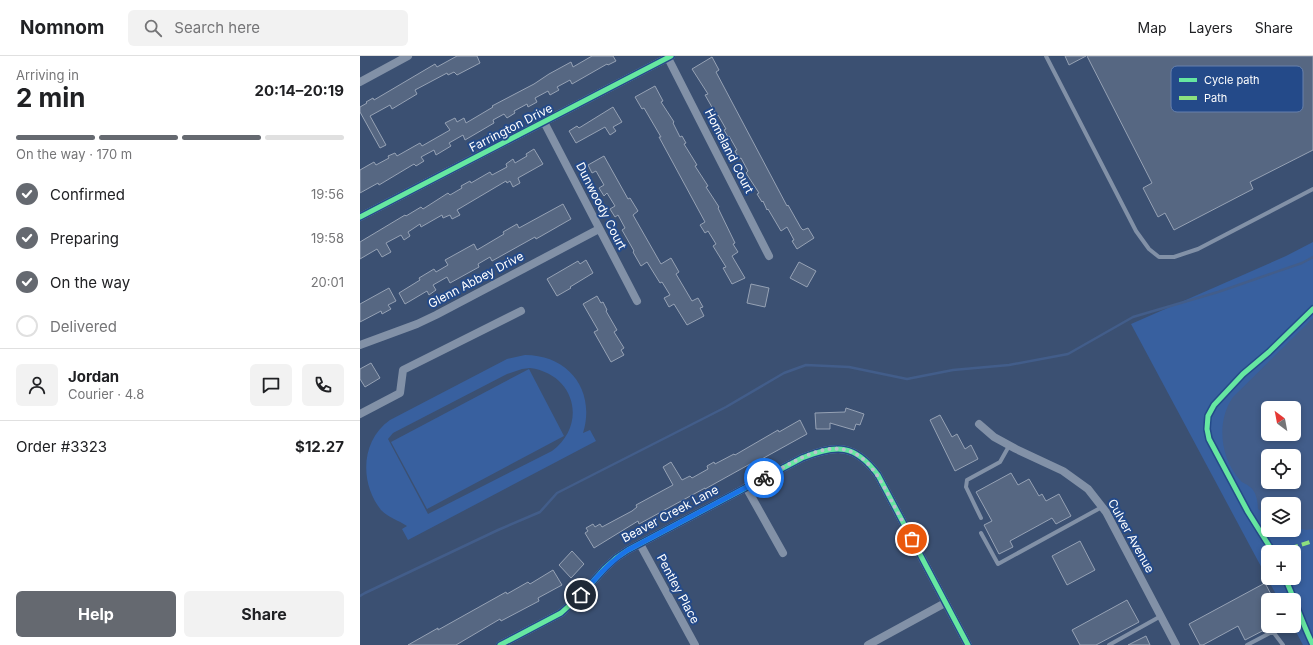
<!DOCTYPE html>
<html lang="en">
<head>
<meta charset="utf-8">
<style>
	body { margin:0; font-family:Inter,sans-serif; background:#f2f2f2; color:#202124; height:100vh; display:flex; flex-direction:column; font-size:15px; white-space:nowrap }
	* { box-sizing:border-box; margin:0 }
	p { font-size:13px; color:#757577 }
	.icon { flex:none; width:22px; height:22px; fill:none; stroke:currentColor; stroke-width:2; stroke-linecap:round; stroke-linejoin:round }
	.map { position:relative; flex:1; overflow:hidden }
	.sheet { display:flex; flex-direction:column; background:#fff; width:360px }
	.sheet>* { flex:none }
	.needle { width:26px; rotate:328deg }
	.tools { position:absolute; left:901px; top:345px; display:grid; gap:8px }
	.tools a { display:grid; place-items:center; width:40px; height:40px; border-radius:6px; background:#fff; box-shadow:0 2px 6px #0003; font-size:20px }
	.pin { position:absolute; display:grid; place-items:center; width:34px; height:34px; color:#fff; margin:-17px; border:2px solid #fff; border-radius:50%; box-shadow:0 1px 4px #0007 }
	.courier { position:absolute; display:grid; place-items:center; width:40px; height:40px; margin:-20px; border:3px solid #1a73e8; border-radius:50%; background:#fff; color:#222; box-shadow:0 1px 5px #0007 }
	.head em { font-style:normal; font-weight:700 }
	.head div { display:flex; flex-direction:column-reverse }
	.head { display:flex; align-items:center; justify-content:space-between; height:68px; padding:0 16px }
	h1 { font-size:26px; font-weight:700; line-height:30px }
	.bar { display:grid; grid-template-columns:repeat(4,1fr); gap:6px 4px; align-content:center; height:48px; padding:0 16px }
	.bar i { height:5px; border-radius:3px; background:#e0e0e0 }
	.bar .current { background:#656970 }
	.bar p { grid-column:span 4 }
	.line { display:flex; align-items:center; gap:10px; padding:0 16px; border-top:1px solid #e0e0e0 }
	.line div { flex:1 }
	.round { display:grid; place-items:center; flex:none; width:42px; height:42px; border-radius:6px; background:#f2f2f2 }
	ol { padding:0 16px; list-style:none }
	li { display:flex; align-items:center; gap:12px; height:44px }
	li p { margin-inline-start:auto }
	li .icon { padding:4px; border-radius:50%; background:#656970; color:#fff; stroke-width:4 }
	li:last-child { color:#757577 }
	li i { width:22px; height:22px; border:2px solid #e0e0e0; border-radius:50% }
	.button { display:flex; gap:8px; margin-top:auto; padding:8px 16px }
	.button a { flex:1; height:46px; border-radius:6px; background:#656970; color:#fff; font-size:16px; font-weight:700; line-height:46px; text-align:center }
	.button a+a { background:#f2f2f2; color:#202124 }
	header { display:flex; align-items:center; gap:24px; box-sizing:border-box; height:56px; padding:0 20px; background:#fff; border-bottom:1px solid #e0e0e0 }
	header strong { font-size:19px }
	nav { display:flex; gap:22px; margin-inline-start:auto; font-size:14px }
	.search { width:280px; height:36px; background:#f2f2f2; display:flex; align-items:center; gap:10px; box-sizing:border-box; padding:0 14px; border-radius:6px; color:#757577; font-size:15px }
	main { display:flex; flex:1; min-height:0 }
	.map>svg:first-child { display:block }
	.green { fill:#38609f; fill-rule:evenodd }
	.water { fill:#425d8a; fill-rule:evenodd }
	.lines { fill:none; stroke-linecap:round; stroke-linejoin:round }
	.stream { stroke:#425d8a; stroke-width:2.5 }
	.building { fill:#566782; stroke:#96a2b5 }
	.lane { stroke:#8291a7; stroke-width:4 }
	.street { stroke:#8291a7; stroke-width:8 }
	.quiet { stroke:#8de07e; stroke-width:4; stroke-dasharray:8 4; stroke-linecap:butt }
	.cycleway-casing { stroke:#244a89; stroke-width:8 }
	.cycleway { stroke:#66e7a1; stroke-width:5 }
	.done { stroke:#bac2ce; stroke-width:4; stroke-dasharray:0 7.2 }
	.route { stroke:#1a73e8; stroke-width:5 }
	.labels { text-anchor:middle; stroke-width:4; stroke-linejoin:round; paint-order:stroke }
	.street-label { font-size:12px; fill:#fff; stroke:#244a89 }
	.key { fill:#244a89; stroke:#6680ac; stroke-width:1 }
	.key-label { font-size:11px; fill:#fff }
</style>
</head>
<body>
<header>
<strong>Nomnom</strong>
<div class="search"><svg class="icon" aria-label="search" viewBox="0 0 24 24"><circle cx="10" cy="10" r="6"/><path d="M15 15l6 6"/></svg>Search here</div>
<nav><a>Map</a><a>Layers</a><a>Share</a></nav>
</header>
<main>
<section class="sheet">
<div class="head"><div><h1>2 min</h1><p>Arriving in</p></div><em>20:14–20:19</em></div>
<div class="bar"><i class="current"></i><i class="current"></i><i class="current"></i><i></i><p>On the way · 170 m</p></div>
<ol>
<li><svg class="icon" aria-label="check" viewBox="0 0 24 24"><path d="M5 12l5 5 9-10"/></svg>Confirmed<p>19:56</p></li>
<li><svg class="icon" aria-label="check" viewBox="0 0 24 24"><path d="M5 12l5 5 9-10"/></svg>Preparing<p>19:58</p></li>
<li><svg class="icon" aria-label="check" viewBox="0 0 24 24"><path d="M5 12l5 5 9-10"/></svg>On the way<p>20:01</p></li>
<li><i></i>Delivered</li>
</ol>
<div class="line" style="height:72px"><a class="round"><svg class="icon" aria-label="person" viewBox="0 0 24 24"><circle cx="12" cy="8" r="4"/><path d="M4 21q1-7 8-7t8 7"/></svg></a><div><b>Jordan</b><p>Courier · 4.8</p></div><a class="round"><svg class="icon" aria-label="chat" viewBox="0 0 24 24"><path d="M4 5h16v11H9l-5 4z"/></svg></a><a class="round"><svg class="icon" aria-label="phone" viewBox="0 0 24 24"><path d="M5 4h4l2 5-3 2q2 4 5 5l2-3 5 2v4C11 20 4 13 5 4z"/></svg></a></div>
<div class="line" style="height:52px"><div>Order #3323</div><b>$12.27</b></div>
<div class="button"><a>Help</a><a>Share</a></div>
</section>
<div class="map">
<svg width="953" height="589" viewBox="0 0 953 589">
	<rect width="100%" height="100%" fill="#3b5072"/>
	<path class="green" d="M953,186V589H943L933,570H934V544H919L771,268L926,200ZM908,352H934V378H908ZM908,400H934V426H908ZM908,448H934V474H908ZM908,496H934V522H908Z
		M165,299C209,299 236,335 223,377L230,374L236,385L48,484L42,473L47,470C38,464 29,462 21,454C0,428 0,385 30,364L147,303ZM170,312C215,318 228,368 192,395L68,458L28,383L33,377L147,318L162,313Z
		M169,313L204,380L67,453L31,386Z"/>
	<path class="water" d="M953,262V473L946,474L934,471V448H908V460L898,453C898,446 896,435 890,431C887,428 882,427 880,424C860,402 856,365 873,341ZM908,352H934V378H908ZM908,400H934V426H908Z"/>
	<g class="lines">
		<path class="stream" d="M0,540L5,537L138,474L180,456L197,437L366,351L424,317L446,309L489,311L547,323L593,314L649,309L708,298L773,261L858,236L942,207L953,201"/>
	</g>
	<path class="building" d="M97,0H117L120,7L97,19L94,16L88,19L87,17L55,34L57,38L32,53L30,49L10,60L26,89L20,92L0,56V51L7,47L6,46L13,42L14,44L75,8L77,11Z
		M232,0H253L256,5L248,9L247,8L212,28L210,24L197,31L199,34L190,39L188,35L175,42L177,46L168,51L167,48L154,55L155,57L147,62L144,58L133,64L134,67L105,84L103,79L89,87L91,90L76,99L74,94L61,101L64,105L56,110L54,108L19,129L18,127L0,137V114L14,106L16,109L29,102L28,100L35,97L37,100L60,87L62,90L90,74L85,67L95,62L97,66L104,62L106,67L133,51L132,50L174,28L189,18L211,6L213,11Z
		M705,0H726L709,9Z
		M727,0H953V94L890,126L893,133L814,174L805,157L798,161L783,132L792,127Z
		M352,1L359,14L356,16L427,150L428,149L441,172L443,174L448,172L454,182L437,193L432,185L434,184L427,171L421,175L408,153L407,154L403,145L402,146L397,138L399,137L386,117L388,115L381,102L379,103L375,95L377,94L369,80L368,81L364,74L366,73L358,59L357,60L345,39L348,38L332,13Z
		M295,30L303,45L301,46L314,66L313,67L320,81L322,80L326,87L324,88L337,109L335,110L348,130L346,131L359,151L358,152L375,187L373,188L378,196L372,200L385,222L372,228L363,212L366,211L353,190L356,188L348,175L345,177L340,169L345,166L299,81H301L284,52L282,53L275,41Z
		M253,51L262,66L253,71L256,75L250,79L245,71L216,87L209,75L217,70L219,72Z
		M174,93L183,108L158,122L160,127L153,131L150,125L147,127L146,125L97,154L100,159L92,163L90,159L83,162L82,159L61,171L60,168L48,176L50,180L44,184L41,179L26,187L31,196L22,201L17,193L0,203V186L45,159L46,160L61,151L63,153L88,137L90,139L102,132L101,130L110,125L111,127L130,116L132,119L147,111L146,108L153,103L155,107L167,100L166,98Z
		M244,100L268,143L270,142L278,155L273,159L301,208L311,202L319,216L316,218L332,245L338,242L343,251L340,252L344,260L327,269L314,248L309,251L304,242L310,239L302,226L300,227L287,206L281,210L273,196L274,195L262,174L265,172L258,159L255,161L250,153L255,150L247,137L244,140L239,132L244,129L236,115L232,117L228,109Z
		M203,148L211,163L176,183L175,181L132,205L130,201L118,208L119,211L90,227L87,221L73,229L76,234L69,239L67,235L45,248L39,237L60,224L59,222L74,213L76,216L88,209L85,204L114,188L117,194L144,178L143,176L157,168L159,172Z
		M226,204L233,217L210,231L211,232L197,240L187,223L218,205L220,208Z
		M439,206L456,215L447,231L430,222Z
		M391,228L409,232L405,251L387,247Z
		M29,232L36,245L28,249L31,253L22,258L21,255L0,266V248Z
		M237,240L241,247L243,246L247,254L246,255L257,274L254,276L264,292L261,294L264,299L251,306L234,276L238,274L223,248Z
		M11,307L20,322L5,331L0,323V313Z
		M486,352L504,358L500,369L496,368L494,374L470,367V373H456L455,357L485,356Z
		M580,359L592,381L597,378L605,393L611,389L618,403L595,415L570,364Z
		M440,364L447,378L391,409L390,408L345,433V432L279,468L278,465L234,492L225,477L228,475L226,472L233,468L235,471L240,468L242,471L272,455L277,451L276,449L313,429L303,411L311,406L322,424L330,420L332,422L348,413L347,410L354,406L355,408L374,398L375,399L418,374L419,376Z
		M651,417L658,429L669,423L679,440L682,438L686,445L699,438L711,460L696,468L692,462L650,485L653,491L639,498L624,469L632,465L616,436Z
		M720,485L735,514L707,529L692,500Z
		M212,495L224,508L211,522L199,509Z
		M193,514L202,529L178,542L179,545L141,565L140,563L96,589H48L78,572V574L146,536L147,538L168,526L170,528Z
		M905,527L914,544H908V572L885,584L878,570L843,589H840L829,568Z
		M767,544L779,566L736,589H720L712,574Z
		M786,580L790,589H768Z"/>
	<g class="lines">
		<path class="lane" d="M686,0L776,175L789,193L799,201H814L838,193L953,133
			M621,462L606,431L607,424L640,406L649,390
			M621,477L638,508L742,451
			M749,589L801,560
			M887,589L910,577H914L923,589"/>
		<path class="street" d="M308,2L409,200
			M0,26L48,0
			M184,66L277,245
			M0,161L311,0
			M0,289L57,268L76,259L239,173
			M0,358L40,337L43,314L161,255
			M619,368L634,381L656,393L703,415L728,433L746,456L816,589
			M386,431L423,497
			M280,488L335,589
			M140,589L201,557L221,539L245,512L256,502L268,494L442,402C477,388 495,388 518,419L608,589
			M508,589L585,547"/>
		<path class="quiet" d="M919,496L953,485"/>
		<defs>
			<path id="cycleway" d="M0,161L311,0
				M913,496L888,456L849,383L847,373L848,360L854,349L883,318L909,296L953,253
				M925,522C935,544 942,567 953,589
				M140,589L201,557L221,539L245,512L256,502L268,494L442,402C477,388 495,388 518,419L608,589"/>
		</defs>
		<use href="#cycleway" class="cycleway-casing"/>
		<use href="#cycleway" class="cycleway"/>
	</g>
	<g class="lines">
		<path class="done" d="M404,422C421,413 438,402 456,396C497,383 514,411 530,442C537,456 545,469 552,483"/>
		<path class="route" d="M221,539C236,522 249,506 268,494L404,422"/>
	</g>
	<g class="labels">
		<g class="street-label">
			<text transform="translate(151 72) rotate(-27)" y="4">Farrington Drive</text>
			<text transform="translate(369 95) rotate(63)" y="4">Homeland Court</text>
			<text transform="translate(241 150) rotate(63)" y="4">Dunwoody Court</text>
			<text transform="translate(116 224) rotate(-28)" y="4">Glenn Abbey Drive</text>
			<text transform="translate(310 458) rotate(-28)" y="4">Beaver Creek Lane</text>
			<text transform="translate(771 480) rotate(61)" y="4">Culver Avenue</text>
			<text transform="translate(318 533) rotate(62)" y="4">Pentley Place</text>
		</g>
	</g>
	<rect x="811" y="10" width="132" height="46" rx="6" class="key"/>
	<rect x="819" y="22" width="18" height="4" fill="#66e7a1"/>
	<rect x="819" y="40" width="18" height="4" fill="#8de07e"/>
	<g class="key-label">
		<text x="844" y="28">Cycle path</text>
		<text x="844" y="46">Path</text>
	</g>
</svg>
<div class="tools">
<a><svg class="needle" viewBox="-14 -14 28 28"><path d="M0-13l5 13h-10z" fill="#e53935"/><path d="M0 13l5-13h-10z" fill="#757577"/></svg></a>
<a><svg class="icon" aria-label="locate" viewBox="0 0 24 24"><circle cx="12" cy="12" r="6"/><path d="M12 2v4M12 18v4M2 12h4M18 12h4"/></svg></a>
<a><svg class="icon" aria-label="layers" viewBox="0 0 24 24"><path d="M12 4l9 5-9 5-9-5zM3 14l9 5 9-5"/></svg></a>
<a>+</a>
<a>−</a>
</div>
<div class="pin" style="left:552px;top:483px;background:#ea580c"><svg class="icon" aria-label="bag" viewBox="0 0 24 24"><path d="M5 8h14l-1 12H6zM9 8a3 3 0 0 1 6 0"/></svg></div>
<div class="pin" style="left:221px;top:539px;background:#1f2937"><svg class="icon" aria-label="home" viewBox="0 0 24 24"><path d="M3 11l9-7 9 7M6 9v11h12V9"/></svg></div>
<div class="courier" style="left:404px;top:422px"><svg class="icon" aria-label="bike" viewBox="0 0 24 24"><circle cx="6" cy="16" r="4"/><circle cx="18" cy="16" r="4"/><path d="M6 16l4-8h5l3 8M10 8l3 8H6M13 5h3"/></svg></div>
</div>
</main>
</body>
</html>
